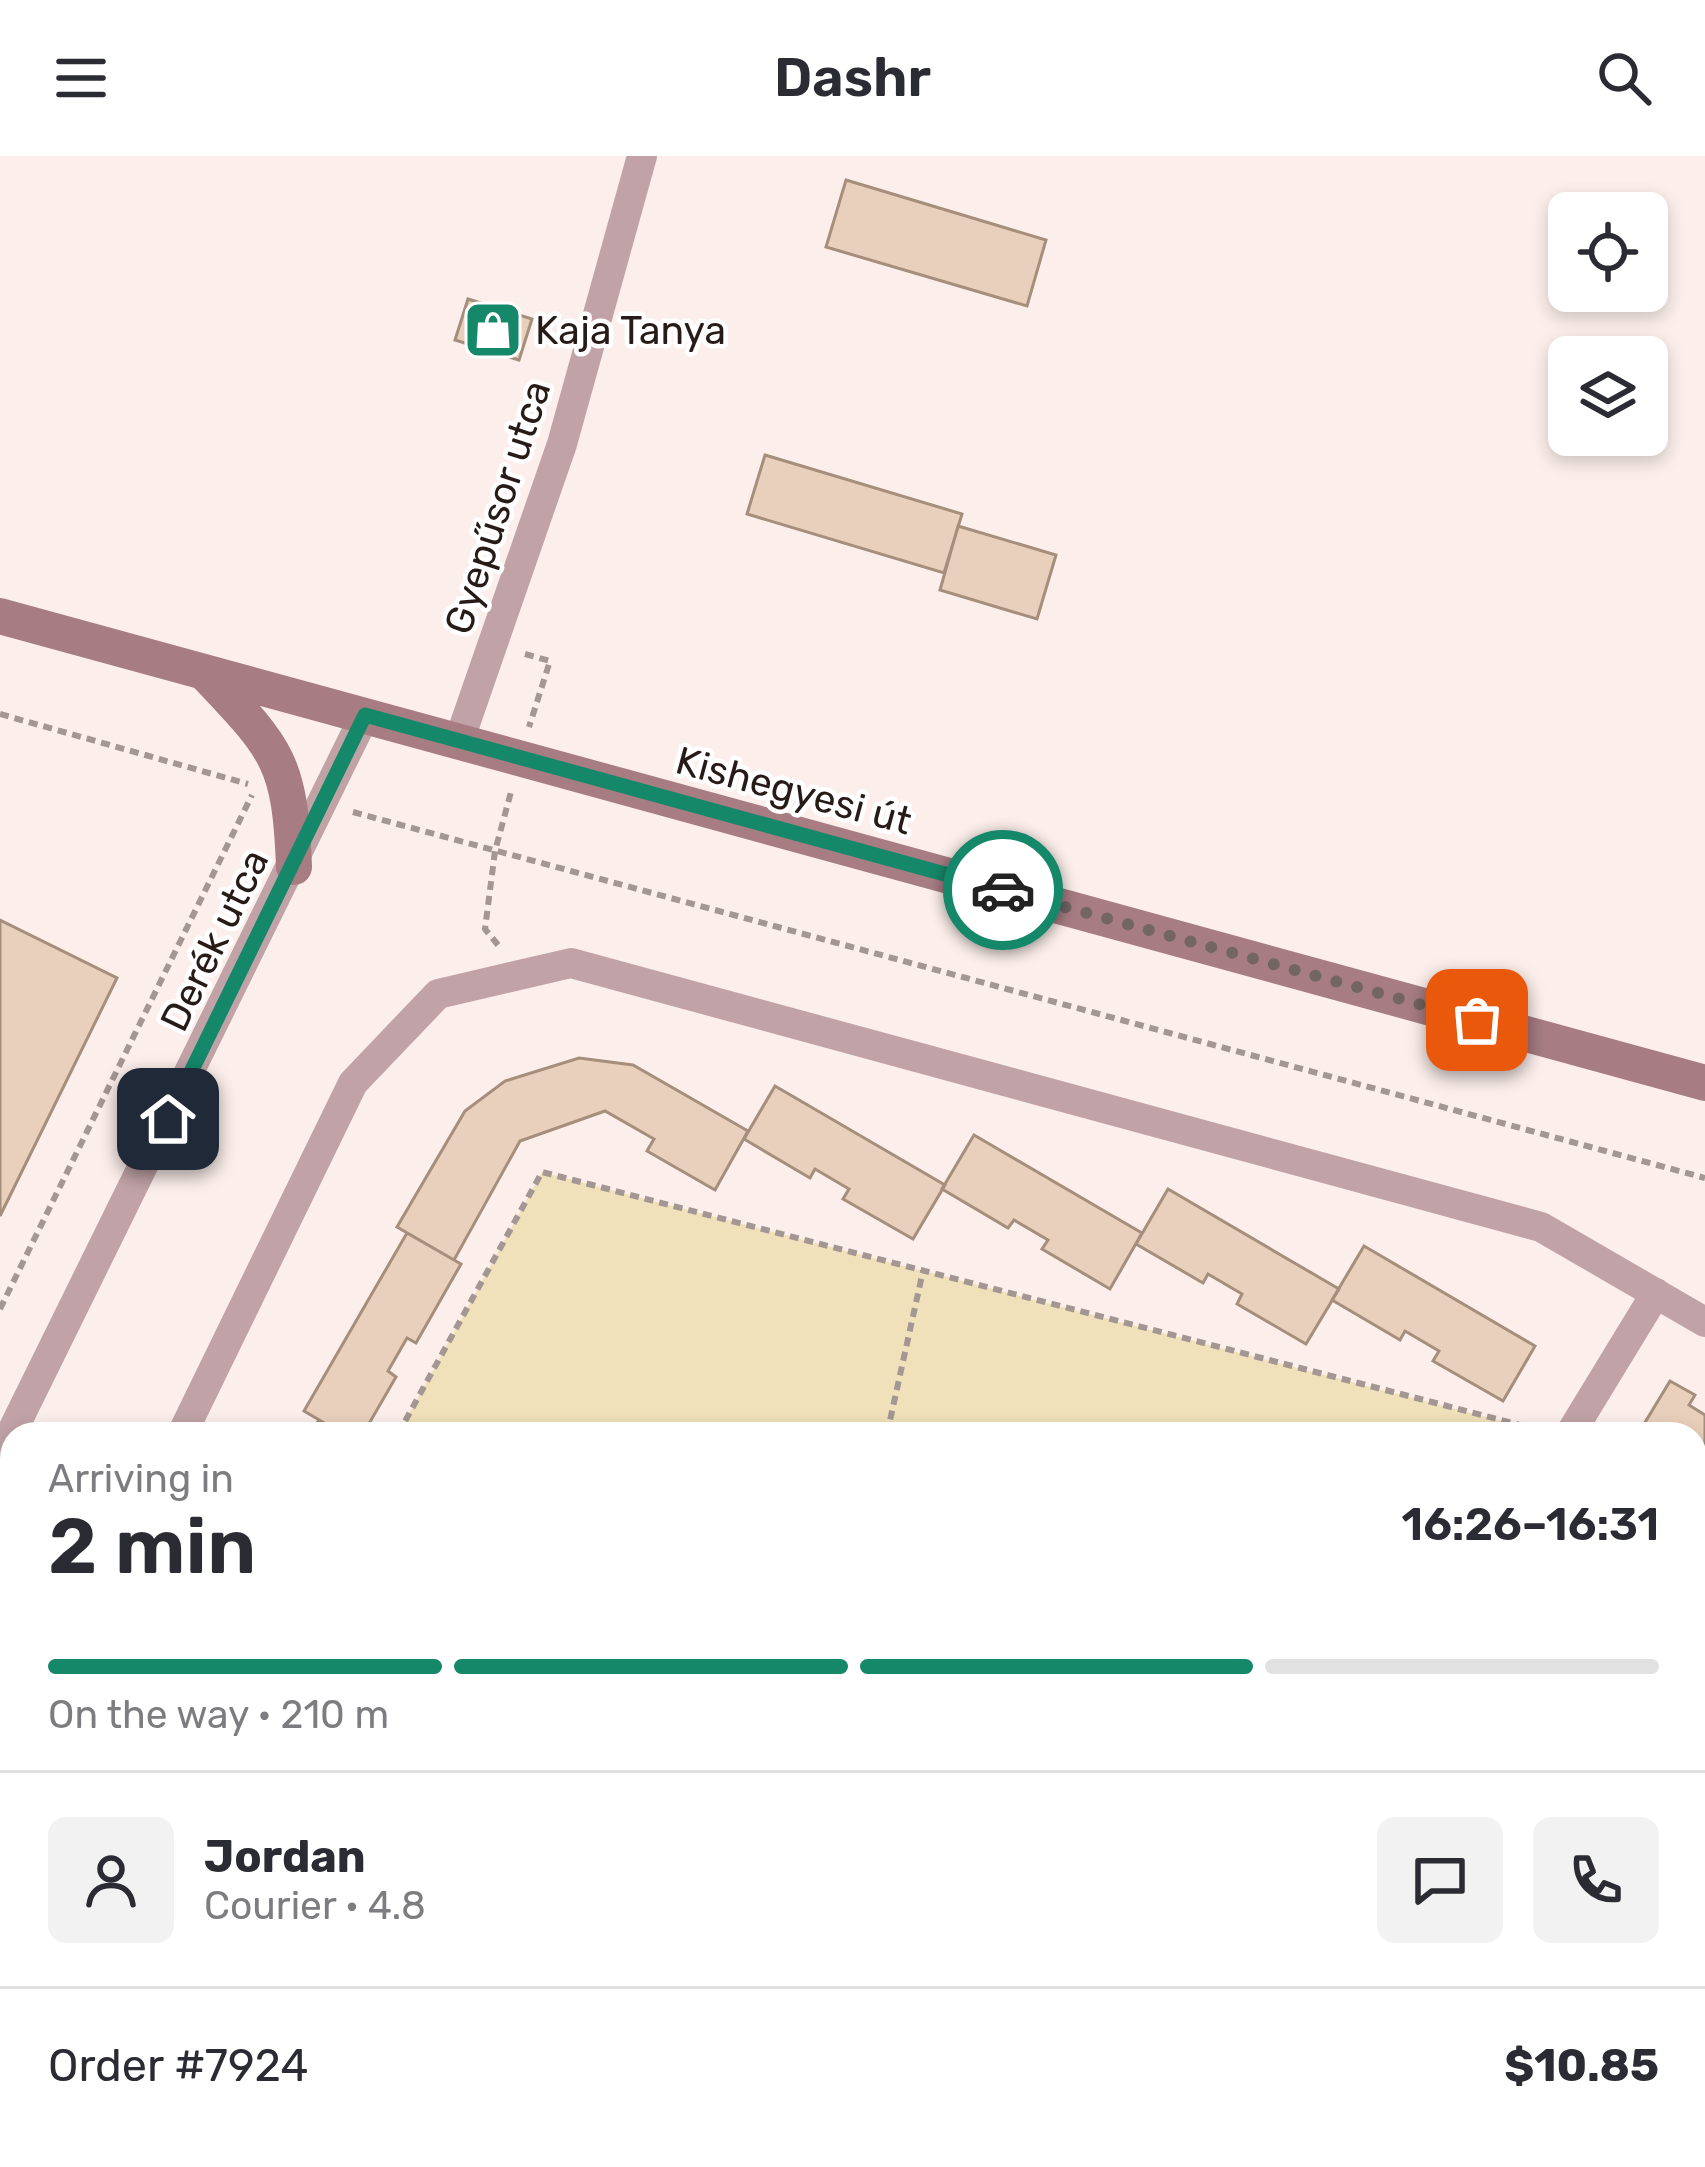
<!DOCTYPE html>
<html lang="en">
<head>
<meta charset="utf-8">
<style>
	body { margin:0; font-family:Rubik,sans-serif; background:#f2f2f3; color:#2b2b33; height:100vh; display:flex; flex-direction:column; font-size:45px; white-space:nowrap }
	* { box-sizing:border-box; margin:0 }
	p { font-size:39px; color:#7c7c81 }
	.icon { flex:none; width:66px; height:66px; fill:none; stroke:currentColor; stroke-width:2; stroke-linecap:round; stroke-linejoin:round }
	.map { position:relative; flex:1; overflow:hidden }
	.sheet { position:absolute; left:0px; top:1266px; width:1707px; height:747px; display:flex; flex-direction:column; background:#fff; border-radius:36px 36px 0 0; box-shadow:0 6px 18px #0003 }
	.sheet>* { flex:none }
	.buttons { position:absolute; left:1548px; top:36px; display:grid; gap:24px }
	.buttons a { display:grid; place-items:center; width:120px; height:120px; border-radius:18px; background:#fff; box-shadow:0 6px 18px #0003; font-size:60px }
	.pin { position:absolute; display:grid; place-items:center; width:102px; height:102px; color:#fff; margin:-51px; border-radius:24px; box-shadow:0 6px 18px #0006 }
	.courier { position:absolute; display:grid; place-items:center; width:120px; height:120px; margin:-60px; border:9px solid #158869; border-radius:50%; background:#fff; color:#222; box-shadow:0 3px 15px #0007 }
	.headline em { font-style:normal; font-weight:600 }
	.headline div { display:flex; flex-direction:column-reverse }
	.headline { display:flex; align-items:center; justify-content:space-between; height:204px; padding:0 48px }
	h1 { font-size:78px; font-weight:600; line-height:90px }
	.bar { display:grid; grid-template-columns:repeat(4,1fr); gap:18px 12px; align-content:center; height:144px; padding:0 48px }
	.bar i { height:15px; border-radius:9px; background:#e1e1e2 }
	.bar .on { background:#158869 }
	.bar p { grid-column:span 4 }
	.line { display:flex; align-items:center; gap:30px; padding:0 48px; border-top:3px solid #e1e1e2 }
	.line div { flex:1 }
	.round { display:grid; place-items:center; flex:none; width:126px; height:126px; border-radius:18px; background:#f2f2f3 }
	header { display:flex; justify-content:space-between; align-items:center; height:156px; padding:0 48px; background:#fff; font-size:54px; font-weight:600 }
	.map>svg:first-child { display:block }
	.green { fill:#f1e1ba }
	.building { fill:#e9d0bc; stroke:#a58e7b; stroke-width:3 }
	.lines { fill:none; stroke-linecap:round; stroke-linejoin:round }
	.path { stroke:#a39693; stroke-width:6; stroke-dasharray:9 6; stroke-linecap:butt }
	.lane { stroke:#c1a3a7; stroke-width:15 }
	.street { stroke:#c1a3a7; stroke-width:30 }
	.secondary { stroke:#a77c83; stroke-width:36 }
	.done { stroke:#726562; stroke-width:12; stroke-dasharray:0 21.6 }
	.route { stroke:#158869; stroke-width:15 }
	.labels { text-anchor:middle; stroke-width:9; stroke-linejoin:round; paint-order:stroke }
	.poi-label { font-size:39px; fill:#271b18; stroke:#fff; text-anchor:start }
	.street-label { font-size:39px; fill:#271b18; stroke:#fff }
</style>
</head>
<body>
<header><svg class="icon" aria-label="menu" viewBox="0 0 24 24"><path d="M4 6h16M4 12h16M4 18h16"/></svg>Dashr<svg class="icon" aria-label="search" viewBox="0 0 24 24"><circle cx="10" cy="10" r="6"/><path d="M15 15l6 6"/></svg></header>
<div class="map">
<svg width="1705" height="2011" viewBox="0 0 1705 2011">
	<rect width="100%" height="100%" fill="#fcefeb"/>
	<path class="green" d="M542,1016L1533,1273L1530,1278H398Z
		M0,1857L12,1864V2001H149L147,2011H0Z
		M897,2001H1569L1587,2011H914Z"/>
	<path class="building" d="M846,24L1046,84L1027,150L826,91Z
		M468,143L532,163L519,204L455,184Z
		M765,299L962,358L944,417L747,358Z
		M958,370L1056,399L1037,463L940,434Z
		M0,764L117,822L0,1060Z
		M579,902L633,909L748,975L715,1034L647,995L654,983L605,955L520,985L454,1104L397,1071L465,955L505,925Z
		M775,930L945,1029L913,1083L843,1043L849,1033L815,1013L810,1022L744,983Z
		M974,979L1142,1077L1110,1133L1042,1093L1048,1084L1014,1064L1008,1072L942,1033Z
		M1168,1033L1339,1133L1306,1188L1237,1148L1242,1138L1208,1118L1203,1127L1136,1088Z
		M407,1077L461,1108L416,1187L407,1182L388,1215L396,1221L363,1278H343L304,1255Z
		M1364,1090L1535,1190L1503,1245L1433,1205L1439,1195L1405,1175L1400,1184L1332,1144Z
		M1670,1225L1695,1239L1689,1249L1705,1259V1351L1695,1367V1278H1638Z
		M319,1264L343,1278H310Z
		M1695,1688L1705,1694V1829L1695,1823Z
		M12,1713V1752L0,1745Z
		M518,2001H630L624,2011H512Z"/>
	<g class="lines">
		<path class="path" d="M525,498L550,505L529,571
			M0,558L248,628
			M353,656L1705,1022
			M498,789L485,773L495,695L511,636
			M0,1153L252,639
			M398,1278L542,1016L1540,1274
			M887,1278L923,1115
			M899,2001L915,2011
			M1582,2001L1598,2011
			M1145,2011L1175,2001
			M1502,2011L1504,2001"/>
		<path class="lane" d="M1695,1468L1705,1451"/>
		<path class="street" d="M459,585L562,288L642,0
			M182,1278L353,927L438,838L571,807L1541,1071L1705,1166
			M1570,1278L1656,1137
			M0,1300L365,559
			M0,1650L12,1625
			M0,1830L12,1837
			M288,2001L304,2011
			M193,2011L199,2001
			M354,2011L360,2001
			M499,2011L505,2001"/>
		<path class="secondary" d="M0,460L1705,927
			M206,518C278,594 290,605 294,711"/>
	</g>
	<g class="lines">
		<path class="done" d="M1003,734L1477,864"/>
		<path class="route" d="M168,963L365,559L1003,734"/>
	</g>
	<defs>
		<symbol id="shop-square" viewBox="-11 -11 22 22"><rect x="-9" y="-9" width="18" height="18" rx="4" fill="#158869" stroke="#fff"/><path d="M-5-2.5h2.3a2.7 3.5 0 0 1 5.4 0H5L5.5 6h-11ZM-1.5-2.5h3a1.5 2.3 0 0 0-3 0Z" fill="#fff"/></symbol>
	</defs>
	<g fill-rule="evenodd">
		<use href="#shop-square" x="460" y="141" width="66" height="66"/>
	</g>
	<g class="labels">
		<g class="poi-label">
			<text x="535" y="188">Kaja Tanya</text>
		</g>
		<g class="street-label">
			<text transform="translate(497 351) rotate(-72)" y="14">Gyepűsor utca</text>
			<text transform="translate(794 634) rotate(15)" y="14">Kishegyesi út</text>
			<text transform="translate(214 784) rotate(-64)" y="14">Derék utca</text>
		</g>
	</g>
</svg>
<div class="buttons">
<a><svg class="icon" aria-label="locate" viewBox="0 0 24 24"><circle cx="12" cy="12" r="6"/><path d="M12 2v4M12 18v4M2 12h4M18 12h4"/></svg></a>
<a><svg class="icon" aria-label="layers" viewBox="0 0 24 24"><path d="M12 4l9 5-9 5-9-5zM3 14l9 5 9-5"/></svg></a>
</div>
<div class="pin" style="left:1477px;top:864px;background:#ea580c"><svg class="icon" aria-label="bag" viewBox="0 0 24 24"><path d="M5 8h14l-1 12H6zM9 8a3 3 0 0 1 6 0"/></svg></div>
<div class="pin" style="left:168px;top:963px;background:#1f2937"><svg class="icon" aria-label="home" viewBox="0 0 24 24"><path d="M3 11l9-7 9 7M6 9v11h12V9"/></svg></div>
<div class="courier" style="left:1003px;top:734px"><svg class="icon" aria-label="car" viewBox="0 0 24 24"><path d="M5 17H2v-5l4-1 3-4h7l3 4 3 1v5h-3M9 17h6M6 11h13"/><circle cx="7" cy="17" r="2"/><circle cx="17" cy="17" r="2"/></svg></div>
<section class="sheet">
<div class="headline"><div><h1>2 min</h1><p>Arriving in</p></div><em>16:26–16:31</em></div>
<div class="bar"><i class="on"></i><i class="on"></i><i class="on"></i><i></i><p>On the way · 210 m</p></div>
<div class="line" style="height:216px"><a class="round"><svg class="icon" aria-label="person" viewBox="0 0 24 24"><circle cx="12" cy="8" r="4"/><path d="M4 21q1-7 8-7t8 7"/></svg></a><div><b>Jordan</b><p>Courier · 4.8</p></div><a class="round"><svg class="icon" aria-label="chat" viewBox="0 0 24 24"><path d="M4 5h16v11H9l-5 4z"/></svg></a><a class="round"><svg class="icon" aria-label="phone" viewBox="0 0 24 24"><path d="M5 4h4l2 5-3 2q2 4 5 5l2-3 5 2v4C11 20 4 13 5 4z"/></svg></a></div>
<div class="line" style="height:156px"><div>Order #7924</div><b>$10.85</b></div>
</section>
</div>
</body>
</html>
